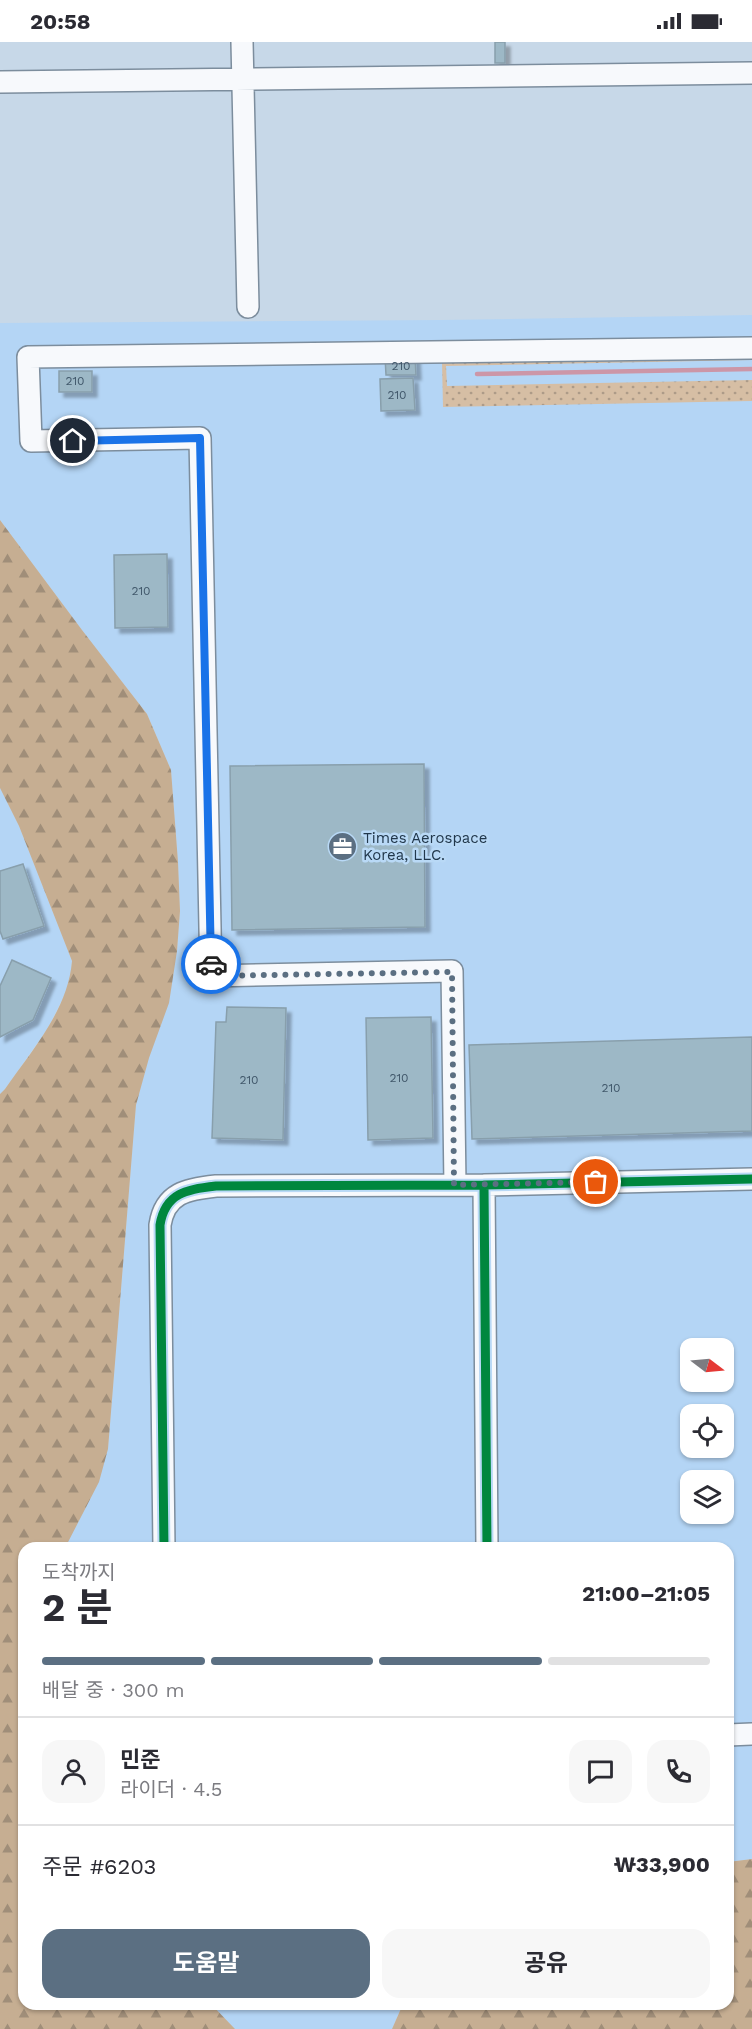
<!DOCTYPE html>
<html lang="ko">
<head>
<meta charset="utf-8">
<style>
	body { margin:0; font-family:"Work Sans","Noto Sans KR",sans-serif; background:#f7f7f7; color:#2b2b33; height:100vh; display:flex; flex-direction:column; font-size:22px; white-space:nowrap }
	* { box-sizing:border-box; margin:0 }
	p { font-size:20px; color:#7c7c81 }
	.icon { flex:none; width:33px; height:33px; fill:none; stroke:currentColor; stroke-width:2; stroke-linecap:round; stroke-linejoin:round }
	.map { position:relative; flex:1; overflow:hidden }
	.panel { position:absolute; left:18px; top:1500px; width:716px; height:468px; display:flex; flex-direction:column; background:#fff; border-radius:18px; box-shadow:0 2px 4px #0004 }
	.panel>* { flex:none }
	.needle { width:39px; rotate:106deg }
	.fabs { position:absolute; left:680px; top:1296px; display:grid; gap:12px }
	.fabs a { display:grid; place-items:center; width:54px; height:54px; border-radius:12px; background:#fff; box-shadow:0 2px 4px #0004; font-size:30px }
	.pin { position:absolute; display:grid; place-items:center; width:51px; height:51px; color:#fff; margin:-26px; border:3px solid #fff; border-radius:50%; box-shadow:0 2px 6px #0007 }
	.courier { position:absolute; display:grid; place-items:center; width:60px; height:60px; margin:-30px; border:4px solid #1a73e8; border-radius:50%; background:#fff; color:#222; box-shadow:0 2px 8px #0007 }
	.summary em { font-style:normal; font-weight:700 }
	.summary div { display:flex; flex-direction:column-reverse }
	.summary { display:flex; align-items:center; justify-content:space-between; height:102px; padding:0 24px }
	h1 { font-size:39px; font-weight:700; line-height:45px }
	.bar { display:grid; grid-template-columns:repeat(4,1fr); gap:9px 6px; align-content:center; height:72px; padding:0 24px }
	.bar i { height:8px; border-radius:4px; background:#e1e1e2 }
	.bar .current { background:#5b6f82 }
	.bar p { grid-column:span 4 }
	.line { display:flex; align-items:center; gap:15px; padding:0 24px; border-top:2px solid #e1e1e2 }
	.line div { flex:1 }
	.round { display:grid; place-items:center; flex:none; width:63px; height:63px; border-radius:18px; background:#f7f7f7 }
	.cta { display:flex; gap:12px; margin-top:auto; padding:12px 24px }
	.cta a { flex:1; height:69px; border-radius:18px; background:#5b6f82; color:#fff; font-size:24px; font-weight:700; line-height:69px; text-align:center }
	.cta a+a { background:#f7f7f7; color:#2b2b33 }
	.status { display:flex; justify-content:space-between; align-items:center; height:42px; padding:0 30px; background:#fff; direction:ltr }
	.status svg { height:16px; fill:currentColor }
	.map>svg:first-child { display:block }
	.built { fill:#b4d5f5; fill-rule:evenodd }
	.grass { fill:url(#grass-dots) }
	.forest { fill:url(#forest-firs) }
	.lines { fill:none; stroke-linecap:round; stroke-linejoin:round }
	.stream { stroke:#cc96a7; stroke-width:4.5 }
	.building { fill:#9db8c6; stroke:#889fac; stroke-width:1.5; filter:url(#shadow) }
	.minor-casing { stroke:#7c8d9d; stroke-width:24 }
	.minor { stroke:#f7f9fc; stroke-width:21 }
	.cycleway-casing { stroke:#b9d9f6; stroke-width:13 }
	.cycleway { stroke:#00873e; stroke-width:9 }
	.done { stroke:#5b6f82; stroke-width:6; stroke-dasharray:0 10.8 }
	.route { stroke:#1a73e8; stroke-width:8 }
	.labels { text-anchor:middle; stroke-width:5; stroke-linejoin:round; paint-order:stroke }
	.number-label { font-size:12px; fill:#40576a }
	.poi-label { font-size:15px; fill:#21374b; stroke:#b9d9f6; text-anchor:start }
</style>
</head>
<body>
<div class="status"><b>20:58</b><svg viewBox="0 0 49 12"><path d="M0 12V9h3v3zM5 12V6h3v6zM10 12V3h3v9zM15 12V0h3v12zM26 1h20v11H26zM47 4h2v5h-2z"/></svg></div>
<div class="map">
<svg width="752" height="1987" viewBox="0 0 752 1987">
	<defs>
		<pattern id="grass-dots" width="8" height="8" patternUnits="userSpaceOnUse" patternTransform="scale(1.5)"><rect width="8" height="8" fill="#d6bea4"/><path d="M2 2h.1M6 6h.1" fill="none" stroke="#ad9b88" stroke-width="1.8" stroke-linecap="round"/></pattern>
		<pattern id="forest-firs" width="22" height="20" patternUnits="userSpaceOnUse" patternTransform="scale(1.5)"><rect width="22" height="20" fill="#c6ae92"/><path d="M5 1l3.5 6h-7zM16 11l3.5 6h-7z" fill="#a08e79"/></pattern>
		<filter id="shadow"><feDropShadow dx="5" dy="5" stdDeviation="1.5" flood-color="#0004"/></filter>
	</defs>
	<rect width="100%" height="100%" fill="#c7d8e8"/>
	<path class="built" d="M752,273V1817L728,1820V1506H65L108,1407L136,1063L177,909L180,869L178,820L171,728L147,672L82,588L0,478V281L441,278ZM690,1306H723V1340H690ZM690,1372H723V1406H690ZM690,1438H723V1472H690Z
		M0,746L19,784L72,919L70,935L65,952L48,986L5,1047L0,1052Z
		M211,1962H403L392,1987H235Z"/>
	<path class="grass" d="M752,314V318L446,324L447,344L752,338V359L443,365L442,320Z"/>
	<path class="forest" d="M0,478L82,588L147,672L171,728L178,820L180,869L177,909L169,961L149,1016L136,1063L108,1407L99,1440L65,1506H24V1962H211L235,1987H0V1052L5,1047C32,1008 68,968 72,919L19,784L0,746Z
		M752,1817V1987H392L403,1962H728V1820Z"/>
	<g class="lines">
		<path class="stream" d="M477,332L752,327"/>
	</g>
	<path class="building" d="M495,0H505V21H495Z
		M385,315H415L416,333H386Z
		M59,329H92V350H59Z
		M413,336L415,368L381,369L380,337Z
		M167,512L168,585L115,586L114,513Z
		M424,722L425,885L232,888L230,724Z
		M23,822L44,884L3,897L0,889V829Z
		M12,918L51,936L33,978L0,995V944Z
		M227,965L286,966L283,1098L212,1096L216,980H226Z
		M431,975L433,1096L368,1098L366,976Z
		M752,995V1089L472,1097L469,1003Z"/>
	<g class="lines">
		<defs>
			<path id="minor" d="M242,0L248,265
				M0,40L752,31
				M455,1143L452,929L211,934L200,396L31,399L28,315L752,306
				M484,1143L487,1506
				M164,1506L160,1183C165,1151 187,1147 216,1144L484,1143L752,1137
				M728,1693L752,1692"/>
		</defs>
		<use href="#minor" class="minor-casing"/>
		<use href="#minor" class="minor"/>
		<defs>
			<path id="cycleway" d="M484,1143L487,1506
				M164,1506L160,1183C165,1151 187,1147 216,1144L484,1143L752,1137"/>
		</defs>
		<use href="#cycleway" class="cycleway-casing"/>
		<use href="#cycleway" class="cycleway"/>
	</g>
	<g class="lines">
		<path class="done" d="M211,922V934L452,930L454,1143L596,1140"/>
		<path class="route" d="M73,399L200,396L211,922"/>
	</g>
	<defs>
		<symbol id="office-disc" viewBox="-11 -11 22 22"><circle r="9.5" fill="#5b6f82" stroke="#b9d9f6"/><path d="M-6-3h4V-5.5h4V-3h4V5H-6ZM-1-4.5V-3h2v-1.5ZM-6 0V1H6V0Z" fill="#fff"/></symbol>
	</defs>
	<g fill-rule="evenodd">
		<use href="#office-disc" x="326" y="788" width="33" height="33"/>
	</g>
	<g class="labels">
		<g class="number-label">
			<text x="401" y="328">210</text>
			<text x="75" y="343">210</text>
			<text x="397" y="357">210</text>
			<text x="141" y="553">210</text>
			<text x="399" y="1040">210</text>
			<text x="249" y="1042">210</text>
			<text x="611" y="1050">210</text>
		</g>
		<g class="poi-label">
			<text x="363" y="801">Times Aerospace<tspan x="363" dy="17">Korea, LLC.</tspan></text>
		</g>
	</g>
</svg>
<div class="fabs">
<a><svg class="needle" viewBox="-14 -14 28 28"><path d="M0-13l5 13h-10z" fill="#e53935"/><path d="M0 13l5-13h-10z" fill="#7c7c81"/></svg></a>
<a><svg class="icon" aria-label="locate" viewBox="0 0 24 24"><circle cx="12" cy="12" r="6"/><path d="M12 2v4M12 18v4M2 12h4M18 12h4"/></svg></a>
<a><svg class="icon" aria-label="layers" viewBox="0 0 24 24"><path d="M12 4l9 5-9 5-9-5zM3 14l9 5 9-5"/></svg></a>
</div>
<div class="pin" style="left:596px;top:1140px;background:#ea580c"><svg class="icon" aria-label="bag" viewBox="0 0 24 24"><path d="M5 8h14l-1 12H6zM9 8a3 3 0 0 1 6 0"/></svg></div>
<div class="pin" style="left:73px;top:399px;background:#1f2937"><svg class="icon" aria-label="home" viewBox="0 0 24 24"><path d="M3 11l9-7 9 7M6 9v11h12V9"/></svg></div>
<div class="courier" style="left:211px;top:922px"><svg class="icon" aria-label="car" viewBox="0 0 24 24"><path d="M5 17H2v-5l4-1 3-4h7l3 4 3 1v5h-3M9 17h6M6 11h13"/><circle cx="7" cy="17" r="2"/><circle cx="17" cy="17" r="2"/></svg></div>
<section class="panel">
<div class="summary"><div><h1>2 분</h1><p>도착까지</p></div><em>21:00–21:05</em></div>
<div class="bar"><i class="current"></i><i class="current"></i><i class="current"></i><i></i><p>배달 중 · 300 m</p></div>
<div class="line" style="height:108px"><a class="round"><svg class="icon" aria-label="person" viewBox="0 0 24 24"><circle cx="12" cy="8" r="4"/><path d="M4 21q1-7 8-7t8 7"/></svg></a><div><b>민준</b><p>라이더 · 4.5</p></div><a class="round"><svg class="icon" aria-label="chat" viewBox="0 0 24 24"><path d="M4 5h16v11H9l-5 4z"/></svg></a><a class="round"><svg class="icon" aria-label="phone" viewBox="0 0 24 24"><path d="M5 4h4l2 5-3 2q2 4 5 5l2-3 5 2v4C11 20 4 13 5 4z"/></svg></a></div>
<div class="line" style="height:78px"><div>주문 #6203</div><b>₩33,900</b></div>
<div class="cta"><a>도움말</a><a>공유</a></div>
</section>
</div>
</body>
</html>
